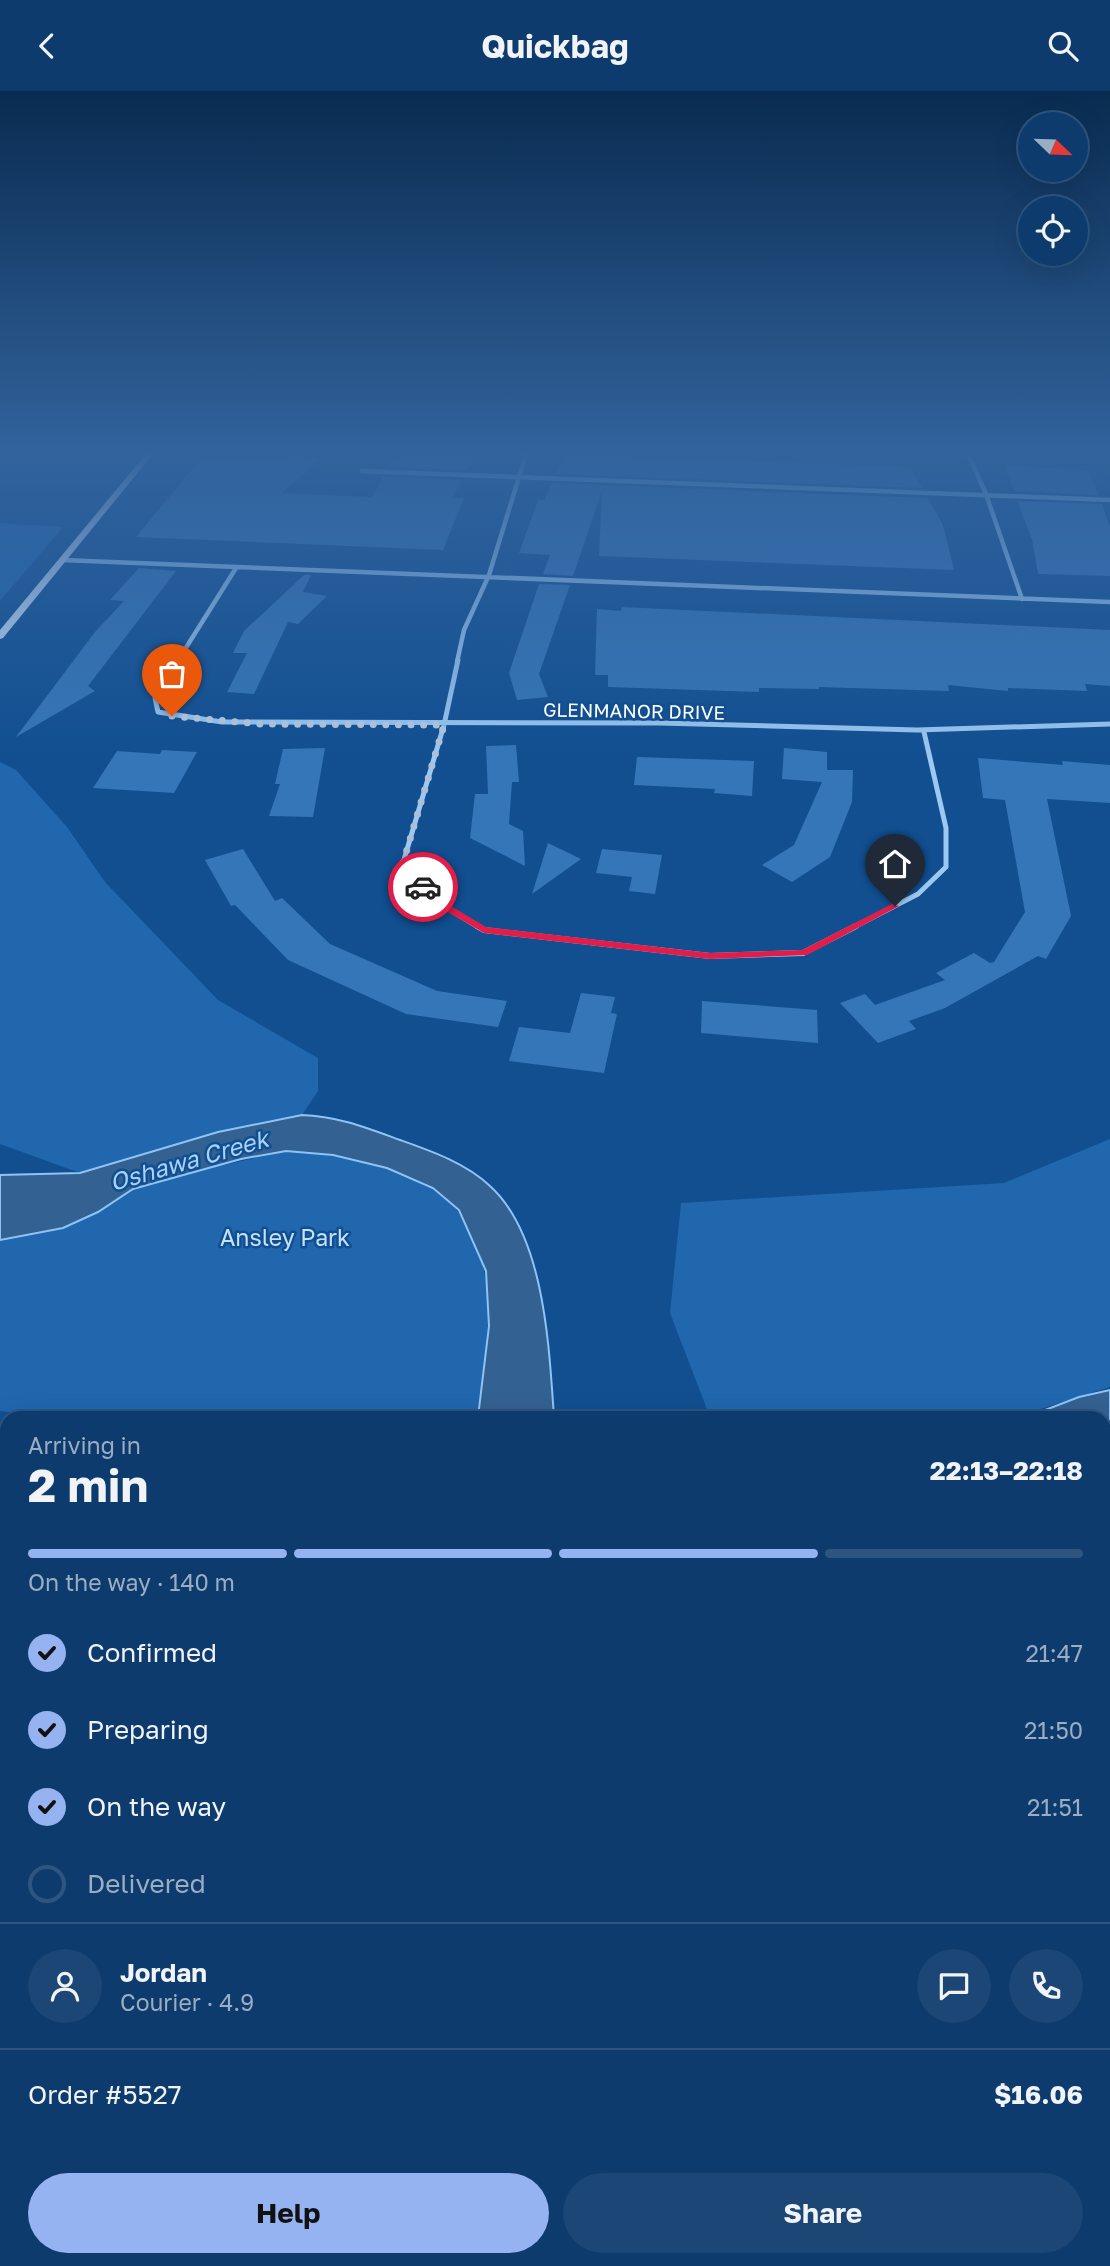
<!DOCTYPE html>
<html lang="en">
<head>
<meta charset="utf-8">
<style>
	body { margin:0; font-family:"Golos Text",sans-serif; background:#1b4675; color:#f1f3f6; height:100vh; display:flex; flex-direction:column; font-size:26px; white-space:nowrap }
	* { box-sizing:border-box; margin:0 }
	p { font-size:23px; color:#9aadc2 }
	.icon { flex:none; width:38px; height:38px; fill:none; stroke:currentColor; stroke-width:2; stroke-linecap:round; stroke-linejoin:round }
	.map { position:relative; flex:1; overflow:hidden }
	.panel { position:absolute; left:0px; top:1320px; width:1111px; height:856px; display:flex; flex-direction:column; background:#0d3b6d; border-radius:21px 21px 0 0; box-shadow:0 7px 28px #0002,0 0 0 2px #2d5580 }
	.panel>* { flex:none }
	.needle { width:46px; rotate:113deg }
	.buttons { position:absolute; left:1018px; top:21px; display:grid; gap:14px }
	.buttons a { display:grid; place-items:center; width:70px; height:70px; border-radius:50%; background:#0d3b6d; box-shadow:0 7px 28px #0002,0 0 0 2px #2d5580; font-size:35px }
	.pin { position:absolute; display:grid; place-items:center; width:60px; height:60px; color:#fff; margin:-72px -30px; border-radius:50% 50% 50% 0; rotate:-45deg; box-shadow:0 0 7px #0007 }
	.pin .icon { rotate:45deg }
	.courier { position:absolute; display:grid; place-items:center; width:70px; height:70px; margin:-35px; border:5px solid #e11d48; border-radius:50%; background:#fff; color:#222; box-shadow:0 2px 9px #0007 }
	.head em { font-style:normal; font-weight:700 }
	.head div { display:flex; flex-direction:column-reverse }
	.head { display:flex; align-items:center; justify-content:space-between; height:119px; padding:0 28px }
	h1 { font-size:46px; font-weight:700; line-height:52px }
	.bar { display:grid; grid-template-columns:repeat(4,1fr); gap:10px 7px; align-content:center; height:84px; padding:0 28px }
	.bar i { height:9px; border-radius:5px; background:#2d5580 }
	.bar .current { background:#95b2f1 }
	.bar p { grid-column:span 4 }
	.line { display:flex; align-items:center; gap:18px; padding:0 28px; border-top:2px solid #2d5580 }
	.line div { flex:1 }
	.round { display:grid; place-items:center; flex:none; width:74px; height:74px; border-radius:37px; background:#1b4675 }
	ol { padding:0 28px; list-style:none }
	li { display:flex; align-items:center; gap:21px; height:77px }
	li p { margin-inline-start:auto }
	li .icon { padding:7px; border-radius:50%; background:#95b2f1; color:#111; stroke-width:4 }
	li:last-child { color:#9aadc2 }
	li i { width:38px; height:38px; border:4px solid #2d5580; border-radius:50% }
	.primary-button { display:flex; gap:14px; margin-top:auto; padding:14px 28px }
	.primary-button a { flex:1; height:80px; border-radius:42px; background:#95b2f1; color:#111; font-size:28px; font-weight:700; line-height:80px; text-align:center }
	.primary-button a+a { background:#1b4675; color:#f1f3f6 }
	header { display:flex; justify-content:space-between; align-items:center; height:91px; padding:0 28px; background:#0d3b6d; font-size:32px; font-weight:700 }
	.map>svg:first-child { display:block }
	.green { fill:#2067ae }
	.water { fill:#336191; stroke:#8ec3f6; stroke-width:2 }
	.building { fill:#3576b8 }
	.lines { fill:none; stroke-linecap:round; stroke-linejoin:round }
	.minor-far3 { stroke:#9cc8f2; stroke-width:4.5 }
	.minor-far2 { stroke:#9cc8f2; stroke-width:5 }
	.minor-far1 { stroke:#9cc8f2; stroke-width:6 }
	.minor { stroke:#9cc8f2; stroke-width:9 }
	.secondary { fill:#cbe3fc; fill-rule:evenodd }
	.route { fill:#e11d48 }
	.done { stroke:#acc1d8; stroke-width:7; stroke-dasharray:0 12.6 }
	.labels { text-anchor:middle; stroke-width:5; stroke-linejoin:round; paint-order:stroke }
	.far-street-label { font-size:19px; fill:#fff; stroke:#114f91 }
	.park-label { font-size:23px; fill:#c4e1fd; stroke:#114f91 }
	.water-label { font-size:24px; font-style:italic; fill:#a8d2f9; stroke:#114f91 }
</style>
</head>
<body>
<header><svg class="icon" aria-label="back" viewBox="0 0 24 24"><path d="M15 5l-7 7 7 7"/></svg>Quickbag<svg class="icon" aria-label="search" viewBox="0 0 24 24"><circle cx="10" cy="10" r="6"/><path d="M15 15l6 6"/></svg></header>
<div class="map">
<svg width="1110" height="2175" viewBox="0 0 1110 2175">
	<rect width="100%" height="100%" fill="#114f91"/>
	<path class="green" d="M0,432L63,436L0,510Z
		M0,671L16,679L67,736L105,791L218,909L318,967V1000L302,1024L218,1041L80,1082L0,1053Z
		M1110,1048V1296L1015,1326H710L670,1222L681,1112L1004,1092Z
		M286,1060C331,1064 397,1070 435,1098C491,1140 492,1210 485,1273C483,1291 483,1309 478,1326H57L0,1320V1149L63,1137L98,1121L133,1098L175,1085Z"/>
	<path class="water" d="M302,1024C337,1025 367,1037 400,1049C431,1060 466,1072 490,1095C545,1145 549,1257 554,1326H478L489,1235L486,1180L459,1119L433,1097L387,1077L333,1064L286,1060L241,1068L133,1098L98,1121L63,1137L0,1149V1084L80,1082L218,1041Z
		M1110,1299V1349L1104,1351V1326H1027L1079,1306Z"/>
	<path class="building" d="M396,363H475L467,379L389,376Z
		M564,363L910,376L922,397L556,383Z
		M288,364L321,368L282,402L372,406L383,386L462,389L452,407H464L443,459L136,446L202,366L280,370Z
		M1004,374L1089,380L1098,404L1014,400Z
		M552,392L928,407L943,434L954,479L599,465L602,400L573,485L543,483L550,464L519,462L538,409H544Z
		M1017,410L1102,413L1110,436V485L1038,483L1032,448Z
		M139,477L176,480L88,595L95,600L16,646L95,541L124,510L110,509Z
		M304,484H311L303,501L327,505L298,533L288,531L254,603L227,601L247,562H233L244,540Z
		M539,493L570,494L539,583L548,606L517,609L509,582Z
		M622,516L1110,539V595L1085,593L1087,600L1008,597V600L948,594L949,600L819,596V598L759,597V601L608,596V584H595L597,518L621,520Z
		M516,654L519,691H512L509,733L523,740L525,775L470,747L475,703H488L486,655Z
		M325,657L313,726L269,725L280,693H275L283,658Z
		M784,657L827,661V679H853L852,711L830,766L792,791L762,774L794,754L822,691L782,688Z
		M162,659L197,661L174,702L93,697L117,660L160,663Z
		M637,666L754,670L752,705L714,702L715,698L634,694Z
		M978,667L1063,674L1062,670L1110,674V712L1047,708L1071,825L1046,868L1038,865L945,917L909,930L916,938L878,952L840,912L865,903L875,914L945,889L936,882L974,862L990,872L994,871L1025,821L1005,709L983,707Z
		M548,752L581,768L532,803Z
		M243,758L275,810L282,807L330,853L437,900L507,910L498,936L406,923L288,869L235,814L231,815L205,769Z
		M602,758L662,764L655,803L629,800L632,786L596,782Z
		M581,902L615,906L611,922L617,923L604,982L509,970L519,936L570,942Z
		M702,910L817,919L818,952L701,942Z"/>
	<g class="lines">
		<path class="minor-far3" d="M968,363L986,403L1022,508
			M362,380L1110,409
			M62,469L1110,511
			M177,571L236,477
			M457,571L464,539L489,484L526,363"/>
		<path class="minor-far2" d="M178,569L155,607L158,621L222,631L660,632L917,639L1110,633
			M458,569L444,634L403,772L432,808L480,837
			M852,837L918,803L946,776V737L924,641"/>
		<path class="minor-far1" d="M477,835L484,839L710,865L803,862L856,835"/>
		<path class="minor" d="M0,1368L7,1370"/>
		<path class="secondary" d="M146,363H153L3,547L0,548V539Z"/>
	</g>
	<linearGradient id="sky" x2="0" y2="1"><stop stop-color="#092b50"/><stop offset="0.54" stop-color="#32639d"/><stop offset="1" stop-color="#32639d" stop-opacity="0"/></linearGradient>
	<rect width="1110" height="668" fill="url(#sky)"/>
	<path class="route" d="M419,794H426L436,806L486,836L710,862L802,859L892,813L899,815L807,864L710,868L484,842L429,810Z"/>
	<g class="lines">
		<path class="done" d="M172,625L260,633L444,634L403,772L423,796"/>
	</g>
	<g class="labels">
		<g class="far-street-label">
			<text transform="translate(634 620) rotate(1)" y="7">GLENMANOR DRIVE</text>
		</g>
		<g class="park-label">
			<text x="285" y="1155">Ansley Park</text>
		</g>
		<g class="water-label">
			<text transform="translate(189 1070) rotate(-16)" y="8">Oshawa Creek</text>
		</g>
	</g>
</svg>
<div class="buttons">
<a><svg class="needle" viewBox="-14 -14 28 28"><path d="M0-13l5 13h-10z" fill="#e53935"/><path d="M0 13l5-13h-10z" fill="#9aadc2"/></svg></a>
<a><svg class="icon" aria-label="locate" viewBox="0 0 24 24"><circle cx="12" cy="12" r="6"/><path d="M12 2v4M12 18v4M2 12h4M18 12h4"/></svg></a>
</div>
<div class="pin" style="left:172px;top:625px;background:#ea580c"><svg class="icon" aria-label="bag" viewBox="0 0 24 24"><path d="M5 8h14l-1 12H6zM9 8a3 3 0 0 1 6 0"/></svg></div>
<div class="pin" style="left:895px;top:815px;background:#1f2937"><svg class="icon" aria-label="home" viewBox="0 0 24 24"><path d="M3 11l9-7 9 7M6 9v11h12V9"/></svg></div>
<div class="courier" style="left:423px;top:796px"><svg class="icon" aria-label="car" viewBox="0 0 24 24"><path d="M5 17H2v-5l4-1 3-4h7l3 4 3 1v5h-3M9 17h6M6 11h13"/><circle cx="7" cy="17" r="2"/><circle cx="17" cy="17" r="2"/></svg></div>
<section class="panel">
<div class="head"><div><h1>2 min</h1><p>Arriving in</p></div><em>22:13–22:18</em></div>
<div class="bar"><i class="current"></i><i class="current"></i><i class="current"></i><i></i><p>On the way · 140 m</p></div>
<ol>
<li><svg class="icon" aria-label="check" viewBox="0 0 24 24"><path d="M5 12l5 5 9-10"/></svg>Confirmed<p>21:47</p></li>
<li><svg class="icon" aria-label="check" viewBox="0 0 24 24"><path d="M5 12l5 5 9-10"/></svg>Preparing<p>21:50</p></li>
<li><svg class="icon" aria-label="check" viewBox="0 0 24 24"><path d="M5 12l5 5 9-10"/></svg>On the way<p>21:51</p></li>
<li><i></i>Delivered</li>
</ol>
<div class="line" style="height:126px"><a class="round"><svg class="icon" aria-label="person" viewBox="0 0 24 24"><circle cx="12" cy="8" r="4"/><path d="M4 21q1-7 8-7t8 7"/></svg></a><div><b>Jordan</b><p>Courier · 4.9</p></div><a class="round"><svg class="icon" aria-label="chat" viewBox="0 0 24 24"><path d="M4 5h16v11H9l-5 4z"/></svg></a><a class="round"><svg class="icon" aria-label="phone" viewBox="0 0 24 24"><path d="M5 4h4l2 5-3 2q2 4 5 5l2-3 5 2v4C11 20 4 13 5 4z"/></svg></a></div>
<div class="line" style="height:91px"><div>Order #5527</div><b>$16.06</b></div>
<div class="primary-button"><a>Help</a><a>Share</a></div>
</section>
</div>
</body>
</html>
